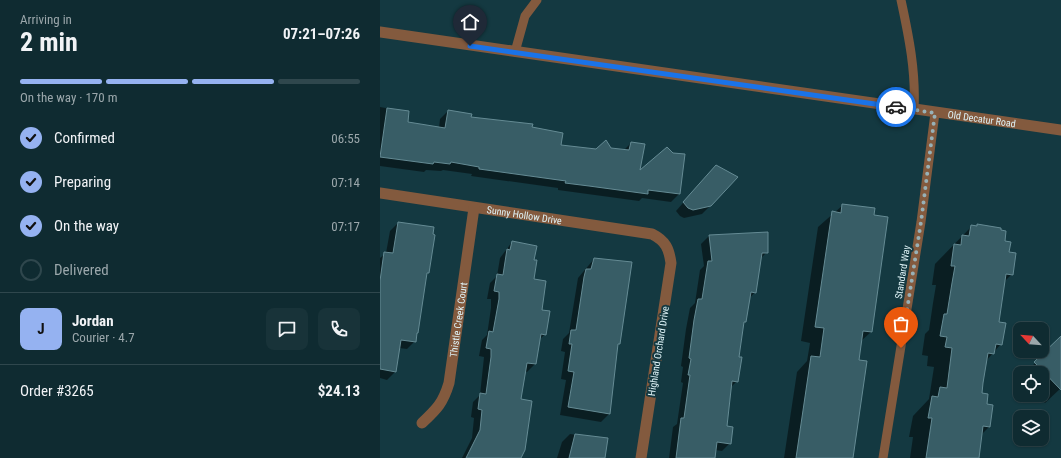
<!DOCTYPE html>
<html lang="en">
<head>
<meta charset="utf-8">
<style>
	body { margin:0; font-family:"Roboto Condensed",sans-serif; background:#183339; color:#f1f3f6; height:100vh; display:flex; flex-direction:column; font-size:15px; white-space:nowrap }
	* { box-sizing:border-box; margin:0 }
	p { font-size:13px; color:#9ba7ab }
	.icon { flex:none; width:22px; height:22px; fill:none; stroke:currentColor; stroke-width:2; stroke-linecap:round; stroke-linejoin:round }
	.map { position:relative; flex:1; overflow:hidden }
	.details { display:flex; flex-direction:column; background:#0f2b31; width:380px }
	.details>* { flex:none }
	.needle { width:26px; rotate:296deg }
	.tools { position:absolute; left:633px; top:322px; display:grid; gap:8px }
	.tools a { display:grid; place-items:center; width:36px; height:36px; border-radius:8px; background:#0f2b31; box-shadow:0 1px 3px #0004,0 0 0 1px #2f474d; font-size:20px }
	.pin { position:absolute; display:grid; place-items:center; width:34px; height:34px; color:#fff; margin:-41px -17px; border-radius:50% 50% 50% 0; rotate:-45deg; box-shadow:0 0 4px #0007 }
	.pin .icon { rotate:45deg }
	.courier { position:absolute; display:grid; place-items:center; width:40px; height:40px; margin:-20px; border:3px solid #1a73e8; border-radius:50%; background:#fff; color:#222; box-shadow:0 1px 5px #0007 }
	.head em { font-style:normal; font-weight:700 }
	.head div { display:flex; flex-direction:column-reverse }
	.head { display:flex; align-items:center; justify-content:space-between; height:68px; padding:0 20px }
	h1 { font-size:26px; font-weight:700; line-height:30px }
	.bar { display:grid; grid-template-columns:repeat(4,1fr); gap:6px 4px; align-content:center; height:48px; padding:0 20px }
	.bar i { height:5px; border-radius:3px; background:#2f474d }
	.bar .active { background:#95b2f1 }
	.bar p { grid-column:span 4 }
	.line { display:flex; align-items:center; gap:10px; padding:0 20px; border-top:1px solid #2f474d }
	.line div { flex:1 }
	.round { display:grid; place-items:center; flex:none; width:42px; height:42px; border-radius:8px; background:#183339 }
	ol { padding:0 20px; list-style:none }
	li { display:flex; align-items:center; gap:12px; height:44px }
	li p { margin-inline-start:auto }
	li .icon { padding:4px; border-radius:50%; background:#95b2f1; color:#111; stroke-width:4 }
	li:last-child { color:#9ba7ab }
	li i { width:22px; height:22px; border:2px solid #2f474d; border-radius:50% }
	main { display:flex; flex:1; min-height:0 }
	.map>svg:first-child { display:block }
	.shadow { fill:#0007 }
	.building { fill:#385d66; stroke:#658b94 }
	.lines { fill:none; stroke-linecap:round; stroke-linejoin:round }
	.service { stroke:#835a3e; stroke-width:9 }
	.minor { stroke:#835a3e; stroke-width:11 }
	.tertiary { stroke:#835a3e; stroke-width:11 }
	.done { stroke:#97b1b7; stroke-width:4; stroke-dasharray:0 7.2 }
	.route { stroke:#1a73e8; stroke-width:5 }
	.labels { text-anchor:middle; stroke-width:4; stroke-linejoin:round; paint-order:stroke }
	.street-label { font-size:10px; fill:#def2f6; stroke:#143941 }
</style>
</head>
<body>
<main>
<section class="details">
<div class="head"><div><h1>2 min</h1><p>Arriving in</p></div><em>07:21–07:26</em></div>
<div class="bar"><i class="active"></i><i class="active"></i><i class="active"></i><i></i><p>On the way · 170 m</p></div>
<ol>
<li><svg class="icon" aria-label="check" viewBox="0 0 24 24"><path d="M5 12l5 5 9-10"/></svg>Confirmed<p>06:55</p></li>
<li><svg class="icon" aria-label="check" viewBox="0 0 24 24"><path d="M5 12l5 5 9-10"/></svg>Preparing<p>07:14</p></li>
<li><svg class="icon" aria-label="check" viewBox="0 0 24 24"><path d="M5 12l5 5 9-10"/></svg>On the way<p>07:17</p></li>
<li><i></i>Delivered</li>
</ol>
<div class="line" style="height:72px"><b class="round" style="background:#95b2f1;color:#111">J</b><div><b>Jordan</b><p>Courier · 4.7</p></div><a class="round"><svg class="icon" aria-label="chat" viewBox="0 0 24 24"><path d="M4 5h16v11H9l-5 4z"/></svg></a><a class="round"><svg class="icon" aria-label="phone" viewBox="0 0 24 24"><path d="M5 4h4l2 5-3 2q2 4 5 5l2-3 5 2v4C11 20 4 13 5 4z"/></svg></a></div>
<div class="line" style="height:52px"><div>Order #3265</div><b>$24.13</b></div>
</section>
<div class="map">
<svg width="681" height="458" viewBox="0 0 681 458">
	<rect width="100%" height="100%" fill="#143941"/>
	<path class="shadow" d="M0,107L28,112L26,123L59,128L60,119L68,111L90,118L151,128L180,145L216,150L230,149L244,150L251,143L259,173L293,154L304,155L299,194L291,202L262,198L259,201L178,190V188L91,176L92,174L63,170L61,171L46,170L44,172L0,166Z
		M328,174L330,206L322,214L304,218L300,216L296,211Z
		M463,205L492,216L507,218L491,332L480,342L472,458H404L417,372L427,361L430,343L421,341L438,227Z
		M18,223L48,273L45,275L35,341L27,349L19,348L15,372L7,380L0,378V258L6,253L10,231Z
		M597,225L624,242L628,253L632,274L624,282L618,322L621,344L606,361L601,394L606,405L609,427L601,435L597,458H530L533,437H529L533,416L549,399L554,367L547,366L548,356L542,355L545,334L549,330L553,303L556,285H552L555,264L591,227H595Z
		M329,236L387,252L380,259L375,292L369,299L365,322L362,325L358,358L357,381L350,388L346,427L350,443L342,451L335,450L334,458H289L293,427L297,424L303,383L301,382L303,367L301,366L306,329L310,308L315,303L320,270L324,266L321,244Z
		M132,242L153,261L152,280L165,334L159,340L155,364L147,372L145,371L140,400V458H82L92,438L94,418L91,417L93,402L100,395L104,357L99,356L102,340L107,335L111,308V299H107L110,283L117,276L120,258Z
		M214,259L239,344L237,346L229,414L221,422L180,415L186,380L181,379L185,352L181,351L183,339L189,333L198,278Z
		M681,338V388L665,403L657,395H662V373H645Z
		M190,434L227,439L224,458H177L182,442Z"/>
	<path class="building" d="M7,108L29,111L28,122L65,128L68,110L92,114L91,117L153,124L152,127L183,133L181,145L216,149L226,140L231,148L249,150L251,142L265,144L260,170L287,147L293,153L305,154L300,194L268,190V194L209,186L185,183L186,181L99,169V167L71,162L70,164L54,162L53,164L0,157Z
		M336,165L358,177L331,206L313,210L308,208L303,202Z
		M462,204L495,208L494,215L508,217L492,332L483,331L479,360L487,361L473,458H416L431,356L440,357L444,328L435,327L452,211L461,213Z
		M18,222L54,227L53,234L55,235L49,273H47L38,333H37L36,342L21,340L16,372L0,369V281L4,252L13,253Z
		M597,224L621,228V230L626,231L625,241L631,242L629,252L636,253L633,275L626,274L619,322L626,323L622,345L616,344L614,354L608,353L603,383L602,393L608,394L607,404L613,405L610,427L603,426L599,458H546L552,418H548L552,396L558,397L560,387L567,388L572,348L565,347L567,337L560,336L564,314H567L572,283L575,266H571L574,244L581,245L582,235L589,236L591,225L597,226Z
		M388,232V253H382L376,293L371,292L366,322H364L359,357H362L358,382L352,381L347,426L353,427L351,444L337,442L335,458H296L301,418H304L310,375H308L311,359L309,358L314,320L318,299H322L328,261H332L329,235Z
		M132,241L157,246L154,260H157L154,279L166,281L162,310L170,311L166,335L161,334L156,364L147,363L141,399L152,401L145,450L141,458H86L100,430L102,410L98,409L100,393L106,394L111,357V349L106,348L109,331L113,332L119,299V292L114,291L117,274L123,275L127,249L130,250Z
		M214,258L252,262L240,344H238L230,414L188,407L194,372L188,371L192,344H189L191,330H196L204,277L206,269H211Z
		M681,336V390L654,362Z
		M195,434L228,438L225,458H189Z"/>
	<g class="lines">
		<path class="service" d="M521,0C529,37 536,72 534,109
			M135,52L145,16L157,0
			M503,458L541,222L555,113"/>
		<g class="minor">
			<path id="s1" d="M0,193L272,234C286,241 289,249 291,263L261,458"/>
			<path id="s2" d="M42,423C57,409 63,403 69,383L94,208"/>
		</g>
		<path class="tertiary" id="s3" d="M0,32L681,130"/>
	</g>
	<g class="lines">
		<path class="done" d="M516,107L555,113L541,222L521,348"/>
		<path class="route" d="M90,46L516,107"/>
	</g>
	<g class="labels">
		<g class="street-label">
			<text dy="4" stroke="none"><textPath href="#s3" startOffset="608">Old Decatur Road</textPath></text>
			<text dy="4" stroke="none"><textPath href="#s1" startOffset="146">Sunny Hollow Drive</textPath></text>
			<text transform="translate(522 272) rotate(-81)" y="4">Standard Way</text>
			<text dy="4" stroke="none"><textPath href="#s2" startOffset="113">Thistle Creek Court</textPath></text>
			<text transform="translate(278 351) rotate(-81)" y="4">Highland Orchard Drive</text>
		</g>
	</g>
</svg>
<div class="tools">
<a><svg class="needle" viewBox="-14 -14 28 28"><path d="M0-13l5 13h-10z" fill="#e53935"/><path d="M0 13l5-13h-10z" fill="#9ba7ab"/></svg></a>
<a><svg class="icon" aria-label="locate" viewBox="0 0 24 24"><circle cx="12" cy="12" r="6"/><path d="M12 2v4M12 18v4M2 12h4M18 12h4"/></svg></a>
<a><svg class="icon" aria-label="layers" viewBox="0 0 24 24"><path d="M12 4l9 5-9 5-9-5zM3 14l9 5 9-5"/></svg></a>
</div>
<div class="pin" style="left:521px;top:348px;background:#ea580c"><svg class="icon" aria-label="bag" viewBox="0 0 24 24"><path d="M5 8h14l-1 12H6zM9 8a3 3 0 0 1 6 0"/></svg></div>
<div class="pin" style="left:90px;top:46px;background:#1f2937"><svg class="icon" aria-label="home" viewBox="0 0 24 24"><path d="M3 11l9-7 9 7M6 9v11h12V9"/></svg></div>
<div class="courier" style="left:516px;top:107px"><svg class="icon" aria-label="car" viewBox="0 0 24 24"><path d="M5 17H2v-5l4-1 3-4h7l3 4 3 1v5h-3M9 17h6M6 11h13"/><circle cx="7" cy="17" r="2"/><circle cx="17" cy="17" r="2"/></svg></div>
</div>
</main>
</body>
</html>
